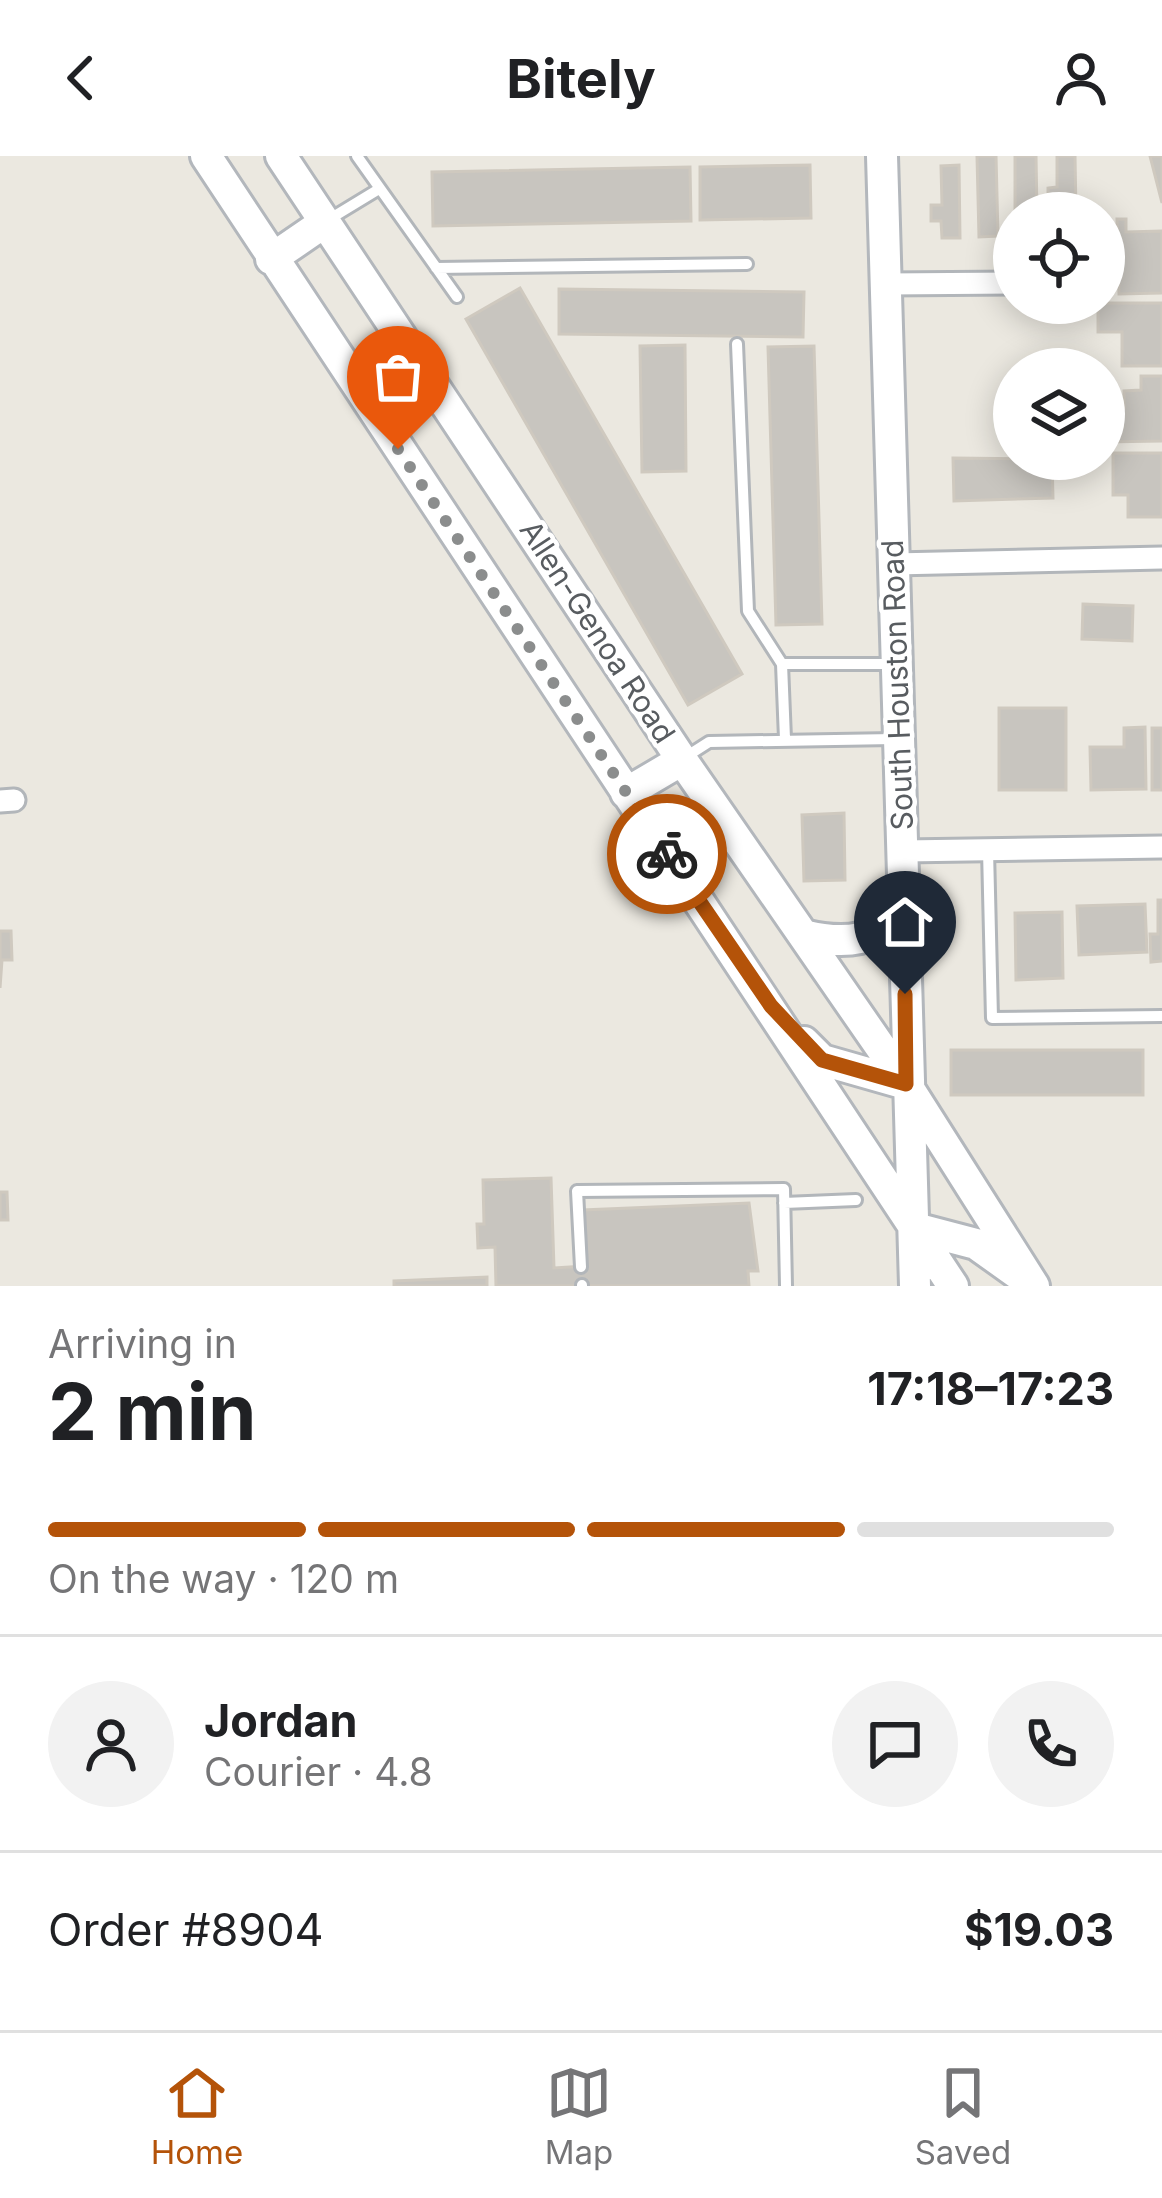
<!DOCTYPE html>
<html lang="en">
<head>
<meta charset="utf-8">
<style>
	body { margin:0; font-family:Inter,sans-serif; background:#f2f2f2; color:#202124; height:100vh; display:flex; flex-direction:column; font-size:45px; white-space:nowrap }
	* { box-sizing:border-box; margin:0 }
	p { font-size:39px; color:#757577 }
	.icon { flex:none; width:66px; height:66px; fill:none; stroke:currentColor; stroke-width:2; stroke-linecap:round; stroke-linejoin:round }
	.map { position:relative; height:1130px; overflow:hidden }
	.details { display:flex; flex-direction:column; background:#fff; flex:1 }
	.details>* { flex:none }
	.buttons { position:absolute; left:993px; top:36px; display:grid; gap:24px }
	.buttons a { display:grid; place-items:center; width:132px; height:132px; border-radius:50%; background:#fff; box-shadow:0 6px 30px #0003; font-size:60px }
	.pin { position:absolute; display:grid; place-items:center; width:102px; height:102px; color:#fff; margin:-123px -51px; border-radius:50% 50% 50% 0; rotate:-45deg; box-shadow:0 0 12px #0007 }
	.pin .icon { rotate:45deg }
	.courier { position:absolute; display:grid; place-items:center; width:120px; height:120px; margin:-60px; border:9px solid #b45309; border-radius:50%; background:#fff; color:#222; box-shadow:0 3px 15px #0007 }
	.head em { font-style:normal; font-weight:700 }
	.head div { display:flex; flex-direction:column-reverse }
	.head { display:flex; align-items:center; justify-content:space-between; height:204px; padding:0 48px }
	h1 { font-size:78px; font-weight:700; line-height:90px }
	.bar { display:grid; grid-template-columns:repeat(4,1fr); gap:18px 12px; align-content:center; height:144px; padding:0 48px }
	.bar i { height:15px; border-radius:9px; background:#e0e0e0 }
	.bar .active { background:#b45309 }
	.bar p { grid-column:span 4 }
	.line { display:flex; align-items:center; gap:30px; padding:0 48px; border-top:3px solid #e0e0e0 }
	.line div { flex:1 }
	.round { display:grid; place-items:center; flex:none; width:126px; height:126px; border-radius:63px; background:#f2f2f2 }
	header { display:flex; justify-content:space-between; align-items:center; height:156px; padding:0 48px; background:#fff; font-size:54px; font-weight:700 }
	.dock { display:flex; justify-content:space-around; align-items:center; height:168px; border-top:3px solid #e0e0e0; background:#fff; font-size:33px; color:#757577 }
	.dock a { display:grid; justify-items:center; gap:6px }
	.dock .active { color:#b45309 }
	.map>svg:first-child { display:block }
	.building { fill:#c8c5bf; stroke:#cfc9bf; stroke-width:3 }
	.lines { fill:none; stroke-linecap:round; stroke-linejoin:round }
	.lane-casing { stroke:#b2b6ba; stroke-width:16 }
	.street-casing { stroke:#b2b6ba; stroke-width:27 }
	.secondary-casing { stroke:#b3b7bc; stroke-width:36 }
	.lane { stroke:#fff; stroke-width:10 }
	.street { stroke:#fff; stroke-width:21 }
	.secondary { stroke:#fff; stroke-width:30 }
	.done { stroke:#8b8d8d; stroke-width:12; stroke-dasharray:0 21.6 }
	.route { stroke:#b45309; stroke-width:15 }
	.labels { text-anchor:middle; stroke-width:9; stroke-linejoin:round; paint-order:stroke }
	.street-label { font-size:30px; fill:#585c60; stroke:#fff }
</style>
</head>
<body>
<header><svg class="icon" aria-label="back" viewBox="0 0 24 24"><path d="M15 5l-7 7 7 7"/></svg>Bitely<svg class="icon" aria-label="person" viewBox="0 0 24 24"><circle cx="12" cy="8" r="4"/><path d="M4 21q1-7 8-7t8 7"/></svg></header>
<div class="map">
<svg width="1162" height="1130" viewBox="0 0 1162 1130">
	<rect width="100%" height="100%" fill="#ebe8e0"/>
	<path class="building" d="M977,0H996L998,80L979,81Z
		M1015,0H1036L1037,57H1015Z
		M1057,0H1075L1076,57H1057V48H1048V32L1057,31Z
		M1150,0H1162V47Z
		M810,9L811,62L700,64V11Z
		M959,9L960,82H942L941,65H931V49H942L941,10Z
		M690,11L691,65L433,70L432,16Z
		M1117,63H1126V76L1162,75V137L1119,138Z
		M520,132L742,518L688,549L466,163Z
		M559,133L804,136L803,181L559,178Z
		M1098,147H1162V210H1122V176H1098Z
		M685,189L686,315L642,316L640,190Z
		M814,190L822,468L776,469L768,191Z
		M1141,220H1162V285L1104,286V252H1124V235L1141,234Z
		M1113,297H1162V361H1128V339H1113Z
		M953,302L1052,303L1053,342L954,345Z
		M1083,448L1133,450L1132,485L1082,483Z
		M999,552H1066V634H999Z
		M1145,571L1146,633L1091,634L1090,591H1124V572Z
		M1152,572H1162V634H1152Z
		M844,657L845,724L804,725L802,659Z
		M1158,744H1162V805L1151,806L1150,778H1158Z
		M1145,748L1147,796L1079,799L1077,750Z
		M1062,756L1063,822L1016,824L1015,757Z
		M0,775H11L12,804H2L0,832Z
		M951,894H1143V939H951Z
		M551,1022L554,1112L585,1110L583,1054L749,1047L758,1115H748L749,1130H496L495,1091L478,1092L477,1068H484L483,1024Z
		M0,1036H7L8,1064H0Z
		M487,1121V1130H394V1125Z"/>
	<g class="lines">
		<defs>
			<path id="lane" d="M357,0L457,141
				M328,64L379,33
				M436,112L747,108
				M737,188L748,455L782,508L785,583
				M782,508H893
				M684,602L709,586L894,583
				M988,694L992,862L1162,860
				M784,1047L856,1044
				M581,1111L577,1035L784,1033L786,1130
				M582,1129V1130"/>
			<path id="street" d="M887,128L1014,127
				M894,408L1162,402
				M0,645L14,644
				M904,695L1162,691"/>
			<path id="secondary" d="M206,0L953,1130
				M281,0L682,604L906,928L1034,1130
				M882,0L915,1130
				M271,103L325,66
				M626,637L682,604
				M803,779C845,789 878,787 904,750
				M804,886L822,904L906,928
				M915,1072L976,1088L1018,1118"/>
		</defs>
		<use href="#lane" class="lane-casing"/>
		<use href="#street" class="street-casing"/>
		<use href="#secondary" class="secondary-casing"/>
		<use href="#lane" class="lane"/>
		<use href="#street" class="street"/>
		<use href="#secondary" class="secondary"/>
	</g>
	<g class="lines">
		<path class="done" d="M398,293L667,698"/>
		<path class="route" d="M667,698L771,850L822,904L906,928L905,838"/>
	</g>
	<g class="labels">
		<g class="street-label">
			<text transform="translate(597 476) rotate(57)" y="10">Allen-Genoa Road</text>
			<text transform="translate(898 529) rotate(-92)" y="10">South Houston Road</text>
		</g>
	</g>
</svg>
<div class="buttons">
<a><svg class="icon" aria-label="locate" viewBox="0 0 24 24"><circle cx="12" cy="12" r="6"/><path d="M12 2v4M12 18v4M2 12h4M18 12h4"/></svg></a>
<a><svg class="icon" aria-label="layers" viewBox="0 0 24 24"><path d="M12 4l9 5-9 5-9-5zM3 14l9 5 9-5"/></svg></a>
</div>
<div class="pin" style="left:398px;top:293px;background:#ea580c"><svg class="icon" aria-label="bag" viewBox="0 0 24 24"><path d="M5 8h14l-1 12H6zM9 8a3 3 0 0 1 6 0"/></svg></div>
<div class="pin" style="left:905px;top:838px;background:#1f2937"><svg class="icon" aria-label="home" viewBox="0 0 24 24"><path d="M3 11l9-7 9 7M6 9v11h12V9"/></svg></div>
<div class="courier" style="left:667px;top:698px"><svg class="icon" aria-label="bike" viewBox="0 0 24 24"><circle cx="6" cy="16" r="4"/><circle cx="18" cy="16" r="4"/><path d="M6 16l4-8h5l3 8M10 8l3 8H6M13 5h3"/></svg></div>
</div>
<section class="details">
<div class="head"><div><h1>2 min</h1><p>Arriving in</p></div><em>17:18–17:23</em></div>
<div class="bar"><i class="active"></i><i class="active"></i><i class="active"></i><i></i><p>On the way · 120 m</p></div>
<div class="line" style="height:216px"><a class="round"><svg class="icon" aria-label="person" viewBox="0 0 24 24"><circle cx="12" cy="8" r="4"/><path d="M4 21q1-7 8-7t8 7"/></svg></a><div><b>Jordan</b><p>Courier · 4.8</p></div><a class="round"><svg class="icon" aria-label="chat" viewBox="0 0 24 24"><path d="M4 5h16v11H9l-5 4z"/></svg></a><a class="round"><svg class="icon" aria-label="phone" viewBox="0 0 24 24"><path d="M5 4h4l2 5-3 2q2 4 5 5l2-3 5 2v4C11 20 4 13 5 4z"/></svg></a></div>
<div class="line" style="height:156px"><div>Order #8904</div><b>$19.03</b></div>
</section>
<nav class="dock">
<a class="active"><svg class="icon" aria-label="home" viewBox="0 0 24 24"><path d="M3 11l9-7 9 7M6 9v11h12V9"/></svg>Home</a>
<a><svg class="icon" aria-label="map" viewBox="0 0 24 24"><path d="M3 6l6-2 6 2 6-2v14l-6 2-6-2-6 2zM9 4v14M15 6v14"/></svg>Map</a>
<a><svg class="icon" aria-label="saved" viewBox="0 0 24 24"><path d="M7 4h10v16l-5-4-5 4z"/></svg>Saved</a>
</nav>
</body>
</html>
